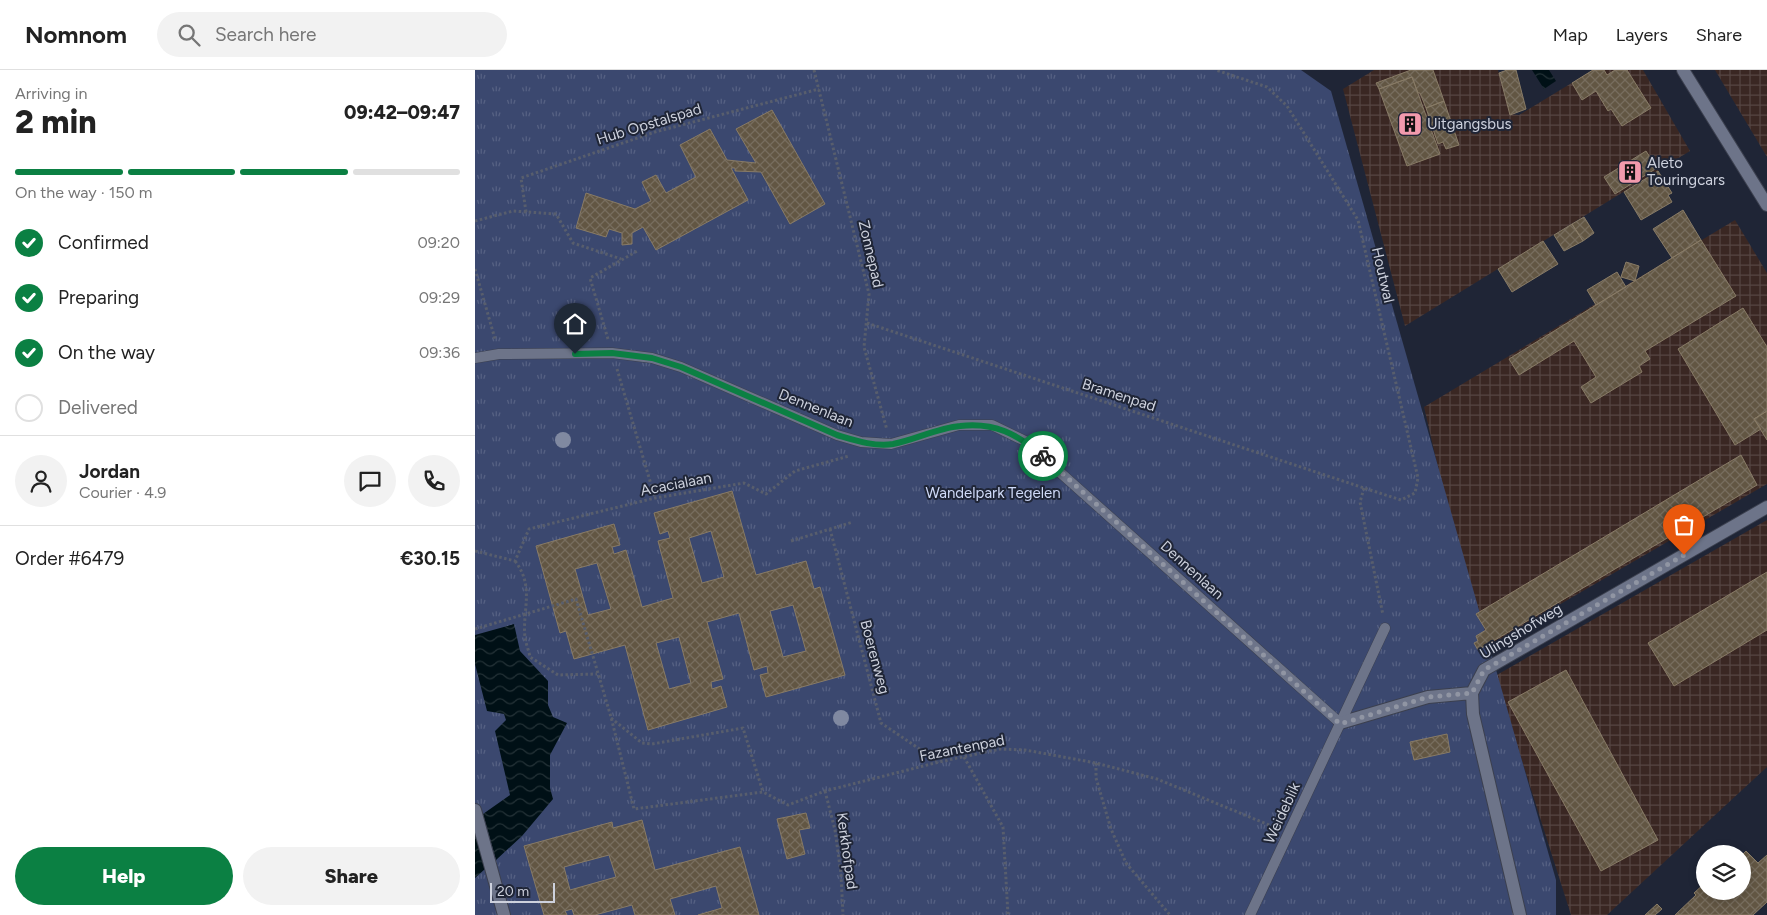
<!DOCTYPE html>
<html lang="en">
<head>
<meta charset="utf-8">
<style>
	body { margin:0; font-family:Figtree,sans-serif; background:#f2f2f2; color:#222; height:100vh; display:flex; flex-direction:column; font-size:19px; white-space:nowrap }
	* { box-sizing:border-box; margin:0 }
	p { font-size:16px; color:#767676 }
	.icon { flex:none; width:28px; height:28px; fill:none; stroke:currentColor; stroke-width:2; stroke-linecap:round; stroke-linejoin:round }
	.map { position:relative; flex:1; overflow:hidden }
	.details { display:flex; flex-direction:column; background:#fff; width:475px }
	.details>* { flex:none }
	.tools { position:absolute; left:1221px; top:775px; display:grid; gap:10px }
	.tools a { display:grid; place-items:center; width:55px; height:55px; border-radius:50%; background:#fff; box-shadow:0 2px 8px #0003; font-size:25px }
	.scale { position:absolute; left:15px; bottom:12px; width:65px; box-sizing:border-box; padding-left:5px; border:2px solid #cdd1dd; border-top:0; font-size:14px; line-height:18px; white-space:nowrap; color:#cdd1dd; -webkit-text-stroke:4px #1f2536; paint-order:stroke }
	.pin { position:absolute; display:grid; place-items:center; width:42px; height:42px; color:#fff; margin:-51px -21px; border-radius:50% 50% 50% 0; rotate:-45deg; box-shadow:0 0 5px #0007 }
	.pin .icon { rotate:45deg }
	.courier { position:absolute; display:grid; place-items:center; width:50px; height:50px; margin:-25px; border:4px solid #0b8043; border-radius:50%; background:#fff; color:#222; box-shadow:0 1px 6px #0007 }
	.head em { font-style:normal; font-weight:800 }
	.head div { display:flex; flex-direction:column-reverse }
	.head { display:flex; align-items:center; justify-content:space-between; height:85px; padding:0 15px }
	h1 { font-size:32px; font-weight:800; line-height:38px }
	.bar { display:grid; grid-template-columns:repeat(4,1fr); gap:8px 5px; align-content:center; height:60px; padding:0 15px }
	.bar i { height:6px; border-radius:4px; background:#e0e0e0 }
	.bar .current { background:#0b8043 }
	.bar p { grid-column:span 4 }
	.line { display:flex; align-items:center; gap:12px; padding:0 15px; border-top:1px solid #e0e0e0 }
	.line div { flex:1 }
	.round { display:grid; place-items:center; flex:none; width:52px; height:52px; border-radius:26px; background:#f2f2f2 }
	ol { padding:0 15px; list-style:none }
	li { display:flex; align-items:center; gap:15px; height:55px }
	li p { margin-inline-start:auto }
	li .icon { padding:5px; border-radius:50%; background:#0b8043; color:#fff; stroke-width:4 }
	li:last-child { color:#767676 }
	li i { width:28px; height:28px; border:2px solid #e0e0e0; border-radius:50% }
	.action { display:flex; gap:10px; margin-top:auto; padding:10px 15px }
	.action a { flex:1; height:58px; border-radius:30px; background:#0b8043; color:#fff; font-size:20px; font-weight:800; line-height:58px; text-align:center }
	.action a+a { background:#f2f2f2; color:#222 }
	header { display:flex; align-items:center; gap:30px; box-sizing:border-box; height:70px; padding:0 25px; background:#fff; border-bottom:1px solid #e0e0e0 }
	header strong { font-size:24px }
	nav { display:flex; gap:28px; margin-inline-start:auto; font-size:18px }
	.search { width:350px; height:45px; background:#f2f2f2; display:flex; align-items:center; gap:12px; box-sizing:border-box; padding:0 18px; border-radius:28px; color:#767676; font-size:19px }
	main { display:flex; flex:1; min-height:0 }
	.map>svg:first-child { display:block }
	.industrial { fill:url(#industrial-grid) }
	.park { fill:url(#park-tufts) }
	.water { fill:url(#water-waves) }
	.building { fill:url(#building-cross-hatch); stroke:#887b66; fill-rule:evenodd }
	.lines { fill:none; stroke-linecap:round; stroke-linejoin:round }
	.service-casing { stroke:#3c404f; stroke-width:11 }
	.pedestrian-casing { stroke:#3c404f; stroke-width:14 }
	.minor-casing { stroke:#3c404f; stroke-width:14 }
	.path { stroke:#585e6d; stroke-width:3; stroke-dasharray:2.5 2.5; stroke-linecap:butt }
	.service { stroke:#6d7489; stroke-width:10 }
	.pedestrian { stroke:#6d7489; stroke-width:12 }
	.minor { stroke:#6d7489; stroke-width:12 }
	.tree { fill:#8089a1 }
	.done { stroke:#9095a3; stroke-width:5; stroke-dasharray:0 9 }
	.route { stroke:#0b8043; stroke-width:6 }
	.labels { text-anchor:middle; stroke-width:4; stroke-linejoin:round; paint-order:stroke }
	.street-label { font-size:15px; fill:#cdd1dd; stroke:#1f2536 }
	.poi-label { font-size:15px; fill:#cdd1dd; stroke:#1f2536; text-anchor:start }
	.park-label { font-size:15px; fill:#d0dbf9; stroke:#1f2536 }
</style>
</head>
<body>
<header>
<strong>Nomnom</strong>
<div class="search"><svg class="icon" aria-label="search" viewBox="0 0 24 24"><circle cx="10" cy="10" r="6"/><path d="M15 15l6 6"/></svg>Search here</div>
<nav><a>Map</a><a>Layers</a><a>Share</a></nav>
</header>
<main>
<section class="details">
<div class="head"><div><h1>2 min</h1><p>Arriving in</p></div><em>09:42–09:47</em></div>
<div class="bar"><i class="current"></i><i class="current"></i><i class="current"></i><i></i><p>On the way · 150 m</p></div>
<ol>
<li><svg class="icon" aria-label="check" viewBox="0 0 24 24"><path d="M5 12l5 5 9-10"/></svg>Confirmed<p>09:20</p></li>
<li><svg class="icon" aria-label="check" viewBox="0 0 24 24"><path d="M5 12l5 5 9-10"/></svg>Preparing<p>09:29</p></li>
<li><svg class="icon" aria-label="check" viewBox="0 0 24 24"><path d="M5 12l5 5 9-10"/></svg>On the way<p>09:36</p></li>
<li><i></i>Delivered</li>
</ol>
<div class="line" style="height:90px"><a class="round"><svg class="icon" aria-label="person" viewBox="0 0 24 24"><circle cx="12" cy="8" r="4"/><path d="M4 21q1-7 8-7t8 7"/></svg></a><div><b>Jordan</b><p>Courier · 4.9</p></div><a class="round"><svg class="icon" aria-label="chat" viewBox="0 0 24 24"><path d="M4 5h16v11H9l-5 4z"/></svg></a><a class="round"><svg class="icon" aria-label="phone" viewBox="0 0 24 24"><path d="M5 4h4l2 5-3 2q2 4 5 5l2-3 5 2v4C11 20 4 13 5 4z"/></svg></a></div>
<div class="line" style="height:65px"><div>Order #6479</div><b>€30.15</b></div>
<div class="action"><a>Help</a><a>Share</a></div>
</section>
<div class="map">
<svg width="1292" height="845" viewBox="0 0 1292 845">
	<defs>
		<pattern id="industrial-grid" width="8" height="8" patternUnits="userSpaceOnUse" patternTransform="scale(1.25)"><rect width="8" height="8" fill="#3a2723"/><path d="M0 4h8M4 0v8" fill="none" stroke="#554542"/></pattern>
		<pattern id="park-tufts" width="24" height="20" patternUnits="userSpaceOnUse" patternTransform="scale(1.25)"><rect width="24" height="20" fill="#3b486f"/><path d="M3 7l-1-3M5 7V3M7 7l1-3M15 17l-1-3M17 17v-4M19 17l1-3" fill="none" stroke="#566183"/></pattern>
		<pattern id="water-waves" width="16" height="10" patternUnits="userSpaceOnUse" patternTransform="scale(1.25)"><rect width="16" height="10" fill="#001016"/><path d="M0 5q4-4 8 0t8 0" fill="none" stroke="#243237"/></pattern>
		<pattern id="building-cross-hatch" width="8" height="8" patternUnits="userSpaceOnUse" patternTransform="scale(1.25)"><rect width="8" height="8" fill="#625643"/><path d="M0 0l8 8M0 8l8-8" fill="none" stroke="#776d5e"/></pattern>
	</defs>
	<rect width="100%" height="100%" fill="#1f2536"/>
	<path class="industrial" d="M899,0H1023L1035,44L1044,45L1118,0H1168L1215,81L930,256L868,19Z
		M1240,0H1292V87Z
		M1260,150L1292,203V414L1003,582L976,454L949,337Z
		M1292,450V697L1132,845H1096L1020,606Z"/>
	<path class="park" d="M0,0H826L856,21L1081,810V845H0Z"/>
	<path class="water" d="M1057,0H1074L1081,11L1069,19Z
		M39,554L45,581L73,611V635L78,647L92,653L75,685V718L78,729L47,766L21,790L8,744L35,725L20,661L31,650L29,644L12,641L0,594V565Z
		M0,762L10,799L0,808Z"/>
	<path class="building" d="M936,0H958L969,31L951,38L945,23H943L937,7L904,19L901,13Z
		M1032,0H1041L1051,39L1035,45L1024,3Z
		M1118,0H1129L1132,5L1140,0H1152L1176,38L1147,56L1136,39L1133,41L1121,21L1107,30L1097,13Z
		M937,7L965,84L932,96L904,19Z
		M969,31L984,75L971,79L968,72L963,74L951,38Z
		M297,40L350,134L315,154L286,102L260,101V98H256L273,130L181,180L168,157L157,163V174L147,175V163L134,159L131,167L101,158L111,123L160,139L176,131L167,112L181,105L191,123L221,107L205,75L235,59L252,90L281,93L261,59Z
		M1171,81L1182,98L1140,124L1129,107Z
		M1183,101L1197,123L1193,125L1197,132L1166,150L1149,122Z
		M1208,140L1226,170L1197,188L1178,159Z
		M1109,147L1119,163L1108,171L1097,154Z
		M1097,154L1108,171L1089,181L1079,165Z
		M1226,170L1261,226L1170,281L1175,289L1164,296L1167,302L1116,333L1106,317L1121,307L1099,271L1044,305L1034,289Z
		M1068,171L1083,194L1037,222L1023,199Z
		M1151,192L1164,196L1160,211L1146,207Z
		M1142,202L1151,217L1121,235L1112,220Z
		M1268,238L1292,277V341L1279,349L1286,359L1260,375L1203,279Z
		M1292,341V370L1279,349Z
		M1266,385L1282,415L1003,580L999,573L1003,571L1001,566L1011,560L1001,544Z
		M257,421L281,505L331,491L339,519L345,517L370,605L291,627L285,605L293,603L292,596L279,600L264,543L232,552L248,609L236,612L237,619L246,616L252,637L173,660L150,575L99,589L91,561L85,563L61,476L139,454L145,475L137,477L139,484L151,480L167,537L198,528L183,471L195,468L193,461L185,464L179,443ZM236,461L249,507L227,513L214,468ZM122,493L136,539L113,545L100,499ZM318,535L331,581L308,587L295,541ZM204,567L216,613L194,619L181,573Z
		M1292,502V560L1199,616L1173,573Z
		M1091,600L1183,770L1126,801L1033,632Z
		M972,664L975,682L939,690L935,672Z
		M331,743L335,758L324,760L330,784L312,789L302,749Z
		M167,750L180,800L265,777L284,845H223L247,838L241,816L195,829L200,845H160L157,835L120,845H99L97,839L90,841L92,845H69L49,776L137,752L138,758ZM134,785L141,807L95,820L89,797Z
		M1271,781L1283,793L1292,785V832L1278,845H1200L1221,825L1219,823L1230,813V821H1268V784Z
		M1182,834L1187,839L1180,845H1170Z"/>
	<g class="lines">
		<defs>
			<path id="service" d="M0,288L24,284L137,283L177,288L206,297L362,365L386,372L416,374L484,355H517L550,371L865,653
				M775,845L910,558"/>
			<path id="pedestrian" d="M0,740L29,845"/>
			<path id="minor" d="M1208,0L1292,135
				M865,653L953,627L997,623
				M1045,845L998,644L997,623L1009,600L1292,437"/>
		</defs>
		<use href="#service" class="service-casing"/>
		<use href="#pedestrian" class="pedestrian-casing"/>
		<use href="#minor" class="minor-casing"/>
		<path class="path" d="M339,0L394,224L389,277L412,360
			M51,142L46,108L180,62L344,19
			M0,151L38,141L81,144L98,173L146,189
			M0,199L20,269
			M392,253L889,418L926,430L940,423L943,408L883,150L812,36L792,17L741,0
			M133,269L115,208L164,180
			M142,299L180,428
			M889,418L885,432L908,545
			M355,459L406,653L464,692
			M316,471L378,452
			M0,481L40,491L54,459L180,428L269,413L291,424L320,401L374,386
			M40,491C60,517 47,539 50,568C51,574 54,581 55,587L83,605L122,604
			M0,559L101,529L136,647L159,739L288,722L313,735L350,721L464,692L525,679L550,680L621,693L682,709L799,757
			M136,648L167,673L177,674L268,658L288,722
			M489,687L528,757L533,845
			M621,693V708L636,759L651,793L695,845
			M350,721L360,760L366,804L368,845"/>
		<use href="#service" class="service"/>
		<use href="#pedestrian" class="pedestrian"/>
		<use href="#minor" class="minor"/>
	</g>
	<g class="tree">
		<circle cx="88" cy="370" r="8"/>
		<circle cx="366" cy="648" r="8"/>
	</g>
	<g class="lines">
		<path class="done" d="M568,386L865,654L953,627L997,623L1009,600L1209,485"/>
		<path class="route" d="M100,284L137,283L177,288L206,297L362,365C379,370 399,377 418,374C440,370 462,358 485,356C520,352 542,364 568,386"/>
	</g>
	<defs>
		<symbol id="building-square" viewBox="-11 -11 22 22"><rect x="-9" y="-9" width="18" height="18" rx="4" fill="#f29aad" stroke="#1f2536"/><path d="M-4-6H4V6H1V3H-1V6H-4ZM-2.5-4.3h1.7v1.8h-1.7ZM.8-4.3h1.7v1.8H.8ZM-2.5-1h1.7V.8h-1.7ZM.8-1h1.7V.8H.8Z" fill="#111"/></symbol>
	</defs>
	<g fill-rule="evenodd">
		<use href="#building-square" x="921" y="40" width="28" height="28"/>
		<use href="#building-square" x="1141" y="88" width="28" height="28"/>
	</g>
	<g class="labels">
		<g class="street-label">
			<text transform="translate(174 54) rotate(-17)" y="5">Hub Opstalspad</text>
			<text transform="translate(396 184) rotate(77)" y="5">Zonnepad</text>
			<text transform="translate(908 205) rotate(77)" y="5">Houtwal</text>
			<text transform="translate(644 325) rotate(18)" y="5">Bramenpad</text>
			<text transform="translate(341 338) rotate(22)" y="5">Dennenlaan</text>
			<text transform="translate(201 414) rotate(-11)" y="5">Acacialaan</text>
			<text transform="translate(717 500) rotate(42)" y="5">Dennenlaan</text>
			<text transform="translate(1046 561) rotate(-31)" y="5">Ulingshofweg</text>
			<text transform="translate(400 587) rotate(75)" y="5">Boerenweg</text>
			<text transform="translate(487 678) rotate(-11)" y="5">Fazantenpad</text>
			<text transform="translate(807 743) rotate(-65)" y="5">Weideblik</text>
			<text transform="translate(372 781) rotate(82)" y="5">Kerkhofpad</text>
		</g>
		<g class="poi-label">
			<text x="952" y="59">Uitgangsbus</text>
			<text x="1172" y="98">Aleto<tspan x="1172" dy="17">Touringcars</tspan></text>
		</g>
		<g class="park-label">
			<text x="518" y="428">Wandelpark Tegelen</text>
		</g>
	</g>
</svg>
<div class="tools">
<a><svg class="icon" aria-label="layers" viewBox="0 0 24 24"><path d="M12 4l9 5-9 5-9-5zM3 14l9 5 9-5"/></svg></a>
</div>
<div class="scale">20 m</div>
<div class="pin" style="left:1209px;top:485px;background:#ea580c"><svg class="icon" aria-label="bag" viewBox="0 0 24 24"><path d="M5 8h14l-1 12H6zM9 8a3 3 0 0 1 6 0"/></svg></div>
<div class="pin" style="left:100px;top:284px;background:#1f2937"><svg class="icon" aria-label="home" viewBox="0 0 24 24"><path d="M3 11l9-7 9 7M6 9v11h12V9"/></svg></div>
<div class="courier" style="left:568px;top:386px"><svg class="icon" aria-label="bike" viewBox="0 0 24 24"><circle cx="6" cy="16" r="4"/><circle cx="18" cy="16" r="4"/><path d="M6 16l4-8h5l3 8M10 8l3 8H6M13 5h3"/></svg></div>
</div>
</main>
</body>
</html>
